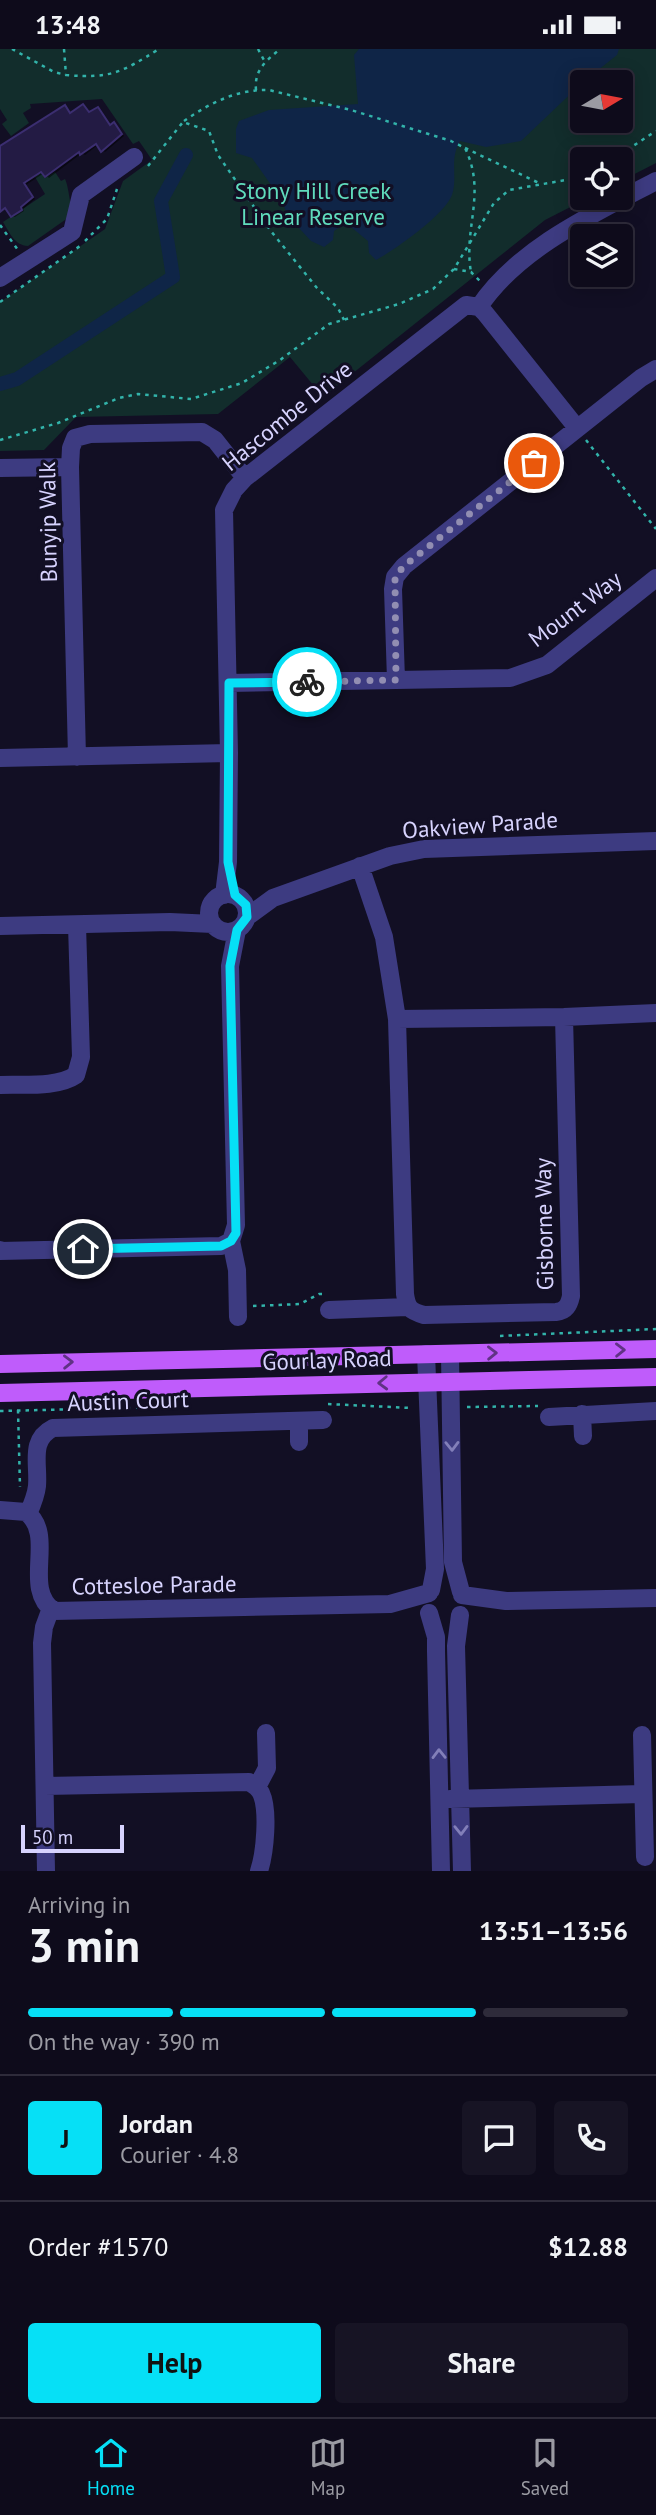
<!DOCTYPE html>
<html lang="en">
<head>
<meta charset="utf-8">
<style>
	body { margin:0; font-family:"PT Sans",sans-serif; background:#171424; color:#f1f3f6; height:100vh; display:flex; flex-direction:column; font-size:26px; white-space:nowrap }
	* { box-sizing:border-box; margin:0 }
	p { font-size:23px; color:#9b9ba3 }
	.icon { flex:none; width:38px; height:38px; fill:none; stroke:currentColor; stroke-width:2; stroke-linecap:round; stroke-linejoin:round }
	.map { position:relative; height:1822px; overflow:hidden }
	.drawer { display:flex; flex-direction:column; background:#0e0b1b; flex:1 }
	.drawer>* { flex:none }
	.needle { width:46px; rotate:80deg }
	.tools { position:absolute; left:570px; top:21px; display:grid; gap:14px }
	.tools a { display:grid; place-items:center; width:63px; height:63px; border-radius:7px; background:#0e0b1b; box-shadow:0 4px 18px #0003,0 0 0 2px #2e2b3a; font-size:35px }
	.scale { position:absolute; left:21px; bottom:18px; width:103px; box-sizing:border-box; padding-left:7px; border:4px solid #d7d3fe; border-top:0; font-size:19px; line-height:24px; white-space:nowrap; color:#d7d3fe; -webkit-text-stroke:5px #120f24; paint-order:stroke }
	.pin { position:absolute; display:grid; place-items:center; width:60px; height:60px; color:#fff; margin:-30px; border:4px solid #fff; border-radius:50%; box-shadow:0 2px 7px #0007 }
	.courier { position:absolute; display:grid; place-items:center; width:70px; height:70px; margin:-35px; border:5px solid #06e0f6; border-radius:50%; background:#fff; color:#222; box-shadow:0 2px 9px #0007 }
	.overview em { font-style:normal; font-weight:800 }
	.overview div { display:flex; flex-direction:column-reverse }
	.overview { display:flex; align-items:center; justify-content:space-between; height:119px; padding:0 28px }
	h1 { font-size:46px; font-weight:800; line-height:52px }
	.bar { display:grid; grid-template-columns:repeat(4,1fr); gap:10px 7px; align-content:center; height:84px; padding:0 28px }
	.bar i { height:9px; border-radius:5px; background:#2e2b3a }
	.bar .current { background:#06e0f6 }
	.bar p { grid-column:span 4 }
	.line { display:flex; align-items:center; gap:18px; padding:0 28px; border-top:2px solid #2e2b3a }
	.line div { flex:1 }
	.round { display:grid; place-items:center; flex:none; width:74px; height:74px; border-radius:7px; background:#171424 }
	.button { display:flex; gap:14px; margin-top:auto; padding:14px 28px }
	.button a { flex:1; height:80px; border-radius:7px; background:#06e0f6; color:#111; font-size:28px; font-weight:800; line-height:80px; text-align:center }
	.button a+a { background:#171424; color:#f1f3f6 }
	.status { display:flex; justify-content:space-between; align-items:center; height:49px; padding:0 35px; background:#0e0b1b; direction:ltr }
	.status svg { height:19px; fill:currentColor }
	.tabs { display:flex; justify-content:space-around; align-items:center; height:98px; border-top:2px solid #2e2b3a; background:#0e0b1b; font-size:19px; color:#9b9ba3 }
	.tabs a { display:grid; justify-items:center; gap:4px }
	.tabs .current { color:#06e0f6 }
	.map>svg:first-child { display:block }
	.green { fill:#122d2c; fill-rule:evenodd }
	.water { fill:#0f2547 }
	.shadow { fill:#0007 }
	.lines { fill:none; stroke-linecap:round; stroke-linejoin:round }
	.canal { stroke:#0f2547; stroke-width:14 }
	.building { fill:#231b44; stroke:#3b2e70; stroke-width:2 }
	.path { stroke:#32b3aa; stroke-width:2.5; stroke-dasharray:3.5 5; stroke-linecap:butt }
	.minor { stroke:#3d3b81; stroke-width:18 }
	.major { stroke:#bf5cfb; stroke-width:18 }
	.oneway { stroke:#603285 }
	.oneway2 { stroke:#827fb9 }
	.done { stroke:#928eb2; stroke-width:7; stroke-dasharray:0 12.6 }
	.route { stroke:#06e0f6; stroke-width:9 }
	.labels { text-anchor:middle; stroke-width:6; stroke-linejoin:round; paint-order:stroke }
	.park-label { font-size:23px; fill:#60dcbd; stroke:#120f24 }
	.street-label { font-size:23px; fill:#d7d3fe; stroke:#120f24 }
</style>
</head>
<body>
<div class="status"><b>13:48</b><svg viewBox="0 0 49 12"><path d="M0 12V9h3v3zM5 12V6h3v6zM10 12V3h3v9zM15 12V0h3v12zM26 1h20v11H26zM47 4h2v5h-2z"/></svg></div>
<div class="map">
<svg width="656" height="1822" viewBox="0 0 656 1822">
	<rect width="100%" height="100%" fill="#120f24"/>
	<path class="green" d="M0,0H656V114L621,132V110H583V149H588L545,171L323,348L290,308L218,365L76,368L44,401L0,402V253L105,180L123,132L152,111L139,92L133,95L102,50L30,55L31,59L23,64L29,74L11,87L2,75L7,71L0,60ZM583,33H621V72H583Z
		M41,123L45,129L55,123L61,132L65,130C68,135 71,158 72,166L28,197C14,196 10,184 3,173L45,145L35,128Z"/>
	<path class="water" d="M359,0H619L617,6L583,33L521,92L486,98L460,92C449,111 458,128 452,146C444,166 395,201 376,211L369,204L368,192L351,178L341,177L334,182L333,191L324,198L311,192L288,167L281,150L252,109L236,104V80L239,72L269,61L358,55L354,6Z"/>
	<path class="shadow" d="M84,57L90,64L98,60L101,62L112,77L114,75L117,77L124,87L105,103L98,96L85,106L82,104L49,129L44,124L26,136L35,150L23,160L24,162L15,168L12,167L0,153V96L3,97L65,58L72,66Z"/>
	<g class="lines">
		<path class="canal" d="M0,335L17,330L173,228L161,152L186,106"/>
	</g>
	<path class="building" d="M83,55L89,63L98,58L110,76L114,73L122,85L101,103L96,95L80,106L79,103L45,128L41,123L24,134L33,148L21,158L22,161L11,168L5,159L0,163V97L65,56L70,64Z"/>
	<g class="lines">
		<path class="path" d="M12,0L54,23L66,26
			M64,0L66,26C111,30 122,23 159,0
			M258,0L265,13
			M256,41C254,21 266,12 280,0
			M184,72C210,54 237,40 269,41L351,61L451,92L465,99C487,144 463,179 471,223
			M465,99L541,135
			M613,110L656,82
			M148,117L183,73L209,82L218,106L270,181L317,239L338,259L344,271
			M0,176L18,201
			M85,192L107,170L117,140
			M454,220L471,223L481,233
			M0,253L80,197
			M0,391L58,374L119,349L138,345L191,350L242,334L280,311L329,275L399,255L433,240L454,220L494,154L509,141L583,128
			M586,391L656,480
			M253,1257L300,1255L319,1245H326
			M500,1287L656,1280
			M328,1355L412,1359
			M467,1358L538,1357
			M18,1361L20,1438
			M0,1362L170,1358"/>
		<path class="minor" d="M0,229L72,183L81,146L134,108
			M479,258C518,199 595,164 656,132
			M0,419L70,418
			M396,631L393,540L395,528L404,517L641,329L656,320
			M228,634L510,629L547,616L656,529
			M77,708L70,418L71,399L75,389L90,385L202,383L215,391L245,429
			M0,709L229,704
			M360,817L384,888L397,970L405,1245C407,1259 410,1262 424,1266L556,1263C566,1262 569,1256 571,1247L564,968
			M209 864a19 19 0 1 1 38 0a19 19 0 1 1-38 0Z
			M224,846L228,813L229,704L224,461L234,441L245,429L466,256L479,258L485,264L577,379
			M247,868L273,849L390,807L424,800L656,792
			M0,877L170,873L213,875
			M397,970L564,968L656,964
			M0,1036C23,1035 57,1039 76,1026L81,1008L77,876
			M231,1192L237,1221L238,1268
			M0,1201V1202L221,1197L231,1192L236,1176L230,917L237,881
			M329,1261L407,1258
			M426,1305L435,1520L431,1541
			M450,1305L453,1513L461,1543
			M582,1365L583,1387
			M549,1368L656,1362
			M299,1372V1393
			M0,1461L26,1463C57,1486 21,1539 54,1562L390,1555L429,1544
			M28,1465C32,1456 36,1447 37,1437C39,1415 29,1391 53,1379L323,1371
			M462,1546L506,1552L656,1549
			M429,1564L436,1588V1602L441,1822
			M460,1566L456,1597L462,1822
			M642,1686L645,1808
			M45,1737L249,1733C254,1736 258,1738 261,1744C269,1761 265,1804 259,1822
			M257,1738L267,1719L266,1684
			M450,1750L642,1745
			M46,1822L42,1594L44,1578L51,1559"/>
		<path class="major" d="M0,1315L656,1300
			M0,1344L656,1328"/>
	</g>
	<defs><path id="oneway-chevron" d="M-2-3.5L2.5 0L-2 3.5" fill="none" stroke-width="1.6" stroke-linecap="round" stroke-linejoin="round" transform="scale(1.75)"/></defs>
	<g class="oneway">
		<use href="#oneway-chevron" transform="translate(620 1301) rotate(-1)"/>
		<use href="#oneway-chevron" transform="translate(492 1304) rotate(-1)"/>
		<use href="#oneway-chevron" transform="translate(68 1313) rotate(-1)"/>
		<use href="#oneway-chevron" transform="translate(383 1334) rotate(178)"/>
	</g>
	<g class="oneway2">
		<use href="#oneway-chevron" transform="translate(452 1397) rotate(89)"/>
		<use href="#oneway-chevron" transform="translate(439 1705) rotate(-91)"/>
		<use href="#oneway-chevron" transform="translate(461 1781) rotate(89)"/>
	</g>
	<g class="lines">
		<path class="done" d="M307,633L396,631L395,528L404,517L534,414"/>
		<path class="route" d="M83,1200L221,1197L231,1192L236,1184L230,917L237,881L247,868L246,856L235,846L228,813L229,634L307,633"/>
	</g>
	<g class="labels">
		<g class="park-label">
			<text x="313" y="150">Stony Hill Creek<tspan x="313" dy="26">Linear Reserve</tspan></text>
		</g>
		<g class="street-label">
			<text transform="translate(287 367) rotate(-39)" y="8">Hascombe Drive</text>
			<text transform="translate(48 473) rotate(-91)" y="8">Bunyip Walk</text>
			<text transform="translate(575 560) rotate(-37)" y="8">Mount Way</text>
			<text transform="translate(480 776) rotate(-4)" y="8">Oakview Parade</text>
			<text transform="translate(544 1175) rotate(-91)" y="8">Gisborne Way</text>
			<text transform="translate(327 1311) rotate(-2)" y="8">Gourlay Road</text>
			<text transform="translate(128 1352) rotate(-2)" y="8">Austin Court</text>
			<text transform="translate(154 1536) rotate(-1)" y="8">Cottesloe Parade</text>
		</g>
	</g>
</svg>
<div class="tools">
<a><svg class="needle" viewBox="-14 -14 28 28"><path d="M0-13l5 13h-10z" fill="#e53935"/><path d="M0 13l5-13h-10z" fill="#9b9ba3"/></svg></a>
<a><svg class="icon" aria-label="locate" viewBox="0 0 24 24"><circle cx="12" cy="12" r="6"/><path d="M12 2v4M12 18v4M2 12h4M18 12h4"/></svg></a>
<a><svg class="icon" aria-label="layers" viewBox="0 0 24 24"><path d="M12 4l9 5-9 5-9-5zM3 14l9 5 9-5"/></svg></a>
</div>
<div class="scale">50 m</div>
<div class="pin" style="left:534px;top:414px;background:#ea580c"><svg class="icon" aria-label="bag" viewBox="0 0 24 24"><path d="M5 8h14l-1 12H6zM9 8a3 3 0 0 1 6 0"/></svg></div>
<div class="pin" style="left:83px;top:1200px;background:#1f2937"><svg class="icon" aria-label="home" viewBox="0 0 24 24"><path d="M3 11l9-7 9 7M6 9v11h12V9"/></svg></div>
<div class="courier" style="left:307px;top:633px"><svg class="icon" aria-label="bike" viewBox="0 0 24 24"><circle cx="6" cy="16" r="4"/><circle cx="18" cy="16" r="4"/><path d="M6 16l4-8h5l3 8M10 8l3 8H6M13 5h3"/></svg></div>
</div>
<section class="drawer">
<div class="overview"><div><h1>3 min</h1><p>Arriving in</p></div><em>13:51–13:56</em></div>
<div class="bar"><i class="current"></i><i class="current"></i><i class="current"></i><i></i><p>On the way · 390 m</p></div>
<div class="line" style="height:126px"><b class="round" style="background:#06e0f6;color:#111">J</b><div><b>Jordan</b><p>Courier · 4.8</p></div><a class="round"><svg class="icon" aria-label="chat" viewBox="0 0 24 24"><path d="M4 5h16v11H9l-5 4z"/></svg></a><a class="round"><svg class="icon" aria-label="phone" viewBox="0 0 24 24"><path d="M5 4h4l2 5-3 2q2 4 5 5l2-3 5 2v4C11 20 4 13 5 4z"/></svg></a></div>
<div class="line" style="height:91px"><div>Order #1570</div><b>$12.88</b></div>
<div class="button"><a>Help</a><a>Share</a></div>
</section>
<nav class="tabs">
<a class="current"><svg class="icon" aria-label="home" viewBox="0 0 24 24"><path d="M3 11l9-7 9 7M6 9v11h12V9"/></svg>Home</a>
<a><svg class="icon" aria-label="map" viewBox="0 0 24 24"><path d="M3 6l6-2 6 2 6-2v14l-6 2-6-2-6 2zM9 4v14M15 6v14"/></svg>Map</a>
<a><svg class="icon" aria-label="saved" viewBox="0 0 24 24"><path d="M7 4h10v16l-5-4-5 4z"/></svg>Saved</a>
</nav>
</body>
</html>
